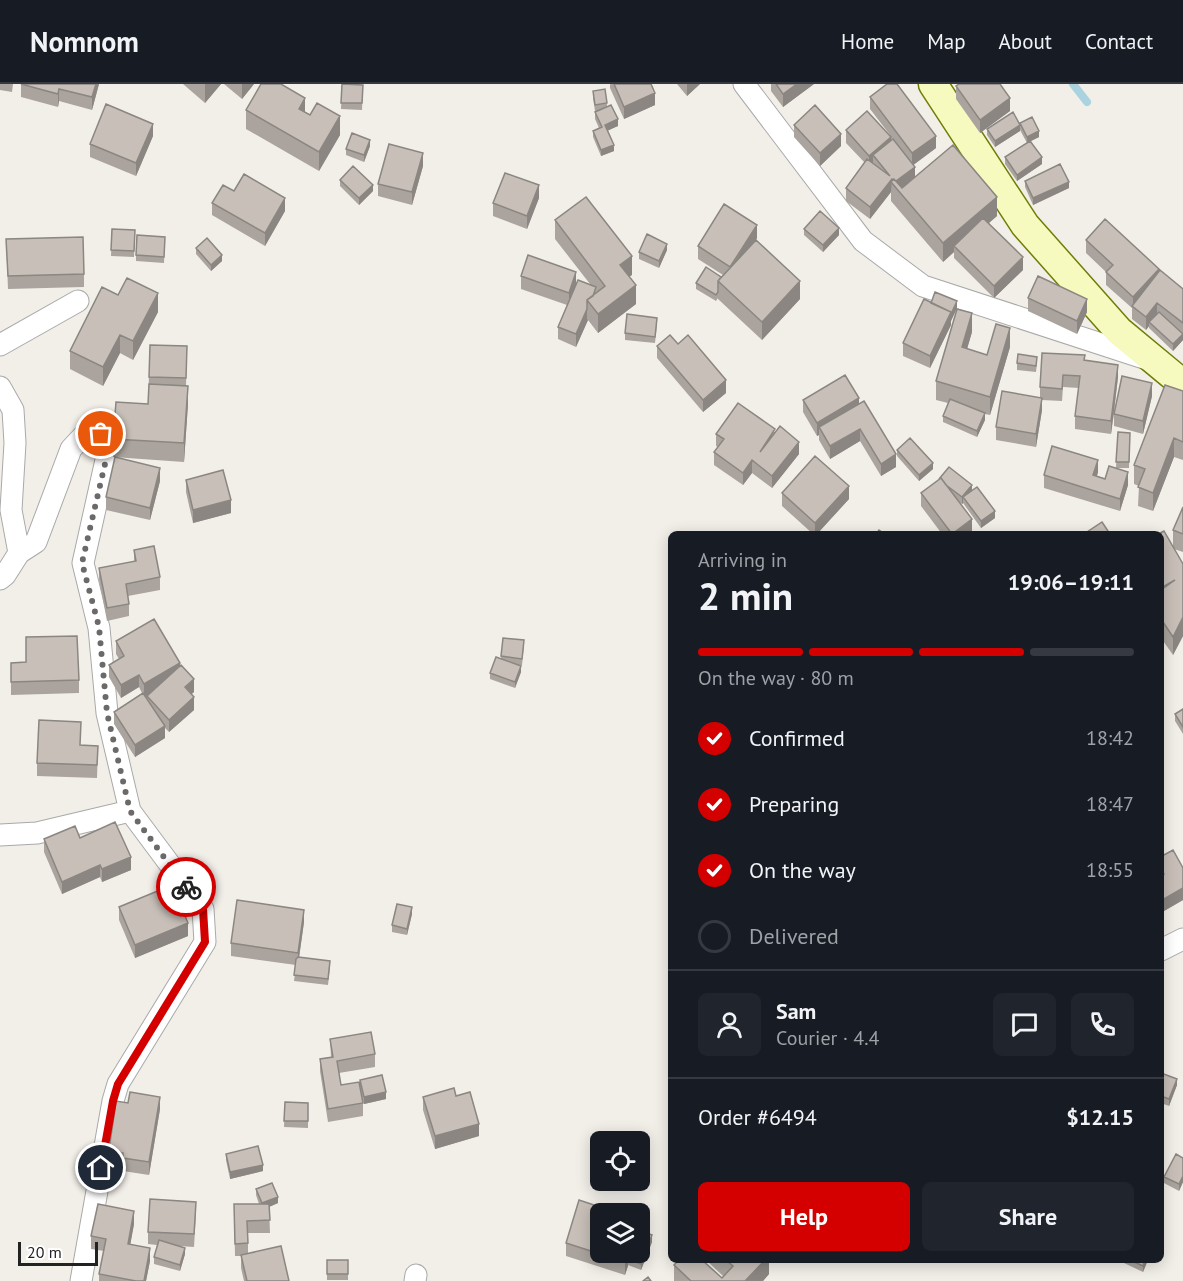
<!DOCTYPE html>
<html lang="en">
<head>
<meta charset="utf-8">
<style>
	body { margin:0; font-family:"PT Sans",sans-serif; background:#20242c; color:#f1f3f6; height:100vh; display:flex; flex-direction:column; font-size:22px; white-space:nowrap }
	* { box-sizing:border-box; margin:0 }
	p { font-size:20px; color:#9ea1a6 }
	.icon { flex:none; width:33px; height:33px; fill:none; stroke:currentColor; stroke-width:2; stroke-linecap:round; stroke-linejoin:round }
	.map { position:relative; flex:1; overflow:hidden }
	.details { position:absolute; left:668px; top:447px; width:496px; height:732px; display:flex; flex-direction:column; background:#171b24; border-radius:9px; box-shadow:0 3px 15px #0003 }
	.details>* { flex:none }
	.controls { position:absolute; left:590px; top:1047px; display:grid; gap:12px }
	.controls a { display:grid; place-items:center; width:60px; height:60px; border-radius:9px; background:#171b24; box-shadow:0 3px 15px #0003; font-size:30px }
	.scale { position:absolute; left:18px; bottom:15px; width:80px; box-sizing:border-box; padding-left:6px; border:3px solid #222; border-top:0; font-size:16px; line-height:21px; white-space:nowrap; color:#222; -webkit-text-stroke:4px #fff; paint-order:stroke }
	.pin { position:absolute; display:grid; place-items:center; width:51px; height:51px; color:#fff; margin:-26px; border:3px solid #fff; border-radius:50%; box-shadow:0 2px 6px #0007 }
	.courier { position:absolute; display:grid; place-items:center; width:60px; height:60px; margin:-30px; border:4px solid #d40000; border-radius:50%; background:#fff; color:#222; box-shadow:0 2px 8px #0007 }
	.overview em { font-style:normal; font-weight:700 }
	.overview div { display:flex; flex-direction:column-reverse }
	.overview { display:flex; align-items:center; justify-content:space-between; height:102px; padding:0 30px }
	h1 { font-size:39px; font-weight:700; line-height:45px }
	.bar { display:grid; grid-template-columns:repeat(4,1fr); gap:9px 6px; align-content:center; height:72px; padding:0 30px }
	.bar i { height:8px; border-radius:4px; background:#363941 }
	.bar .active { background:#d40000 }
	.bar p { grid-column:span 4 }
	.line { display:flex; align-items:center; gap:15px; padding:0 30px; border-top:2px solid #363941 }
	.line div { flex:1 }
	.round { display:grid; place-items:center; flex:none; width:63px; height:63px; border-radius:9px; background:#20242c }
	ol { padding:0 30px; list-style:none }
	li { display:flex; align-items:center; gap:18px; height:66px }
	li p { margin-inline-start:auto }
	li .icon { padding:6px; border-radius:50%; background:#d40000; color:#fff; stroke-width:4 }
	li:last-child { color:#9ea1a6 }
	li i { width:33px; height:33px; border:3px solid #363941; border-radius:50% }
	.button { display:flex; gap:12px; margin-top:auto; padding:12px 30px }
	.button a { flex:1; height:69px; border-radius:9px; background:#d40000; color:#fff; font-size:24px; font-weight:700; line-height:69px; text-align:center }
	.button a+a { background:#20242c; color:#f1f3f6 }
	header { display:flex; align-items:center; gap:36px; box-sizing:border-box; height:84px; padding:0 30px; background:#171b24; border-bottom:2px solid #363941 }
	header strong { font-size:28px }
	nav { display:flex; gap:33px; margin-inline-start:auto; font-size:21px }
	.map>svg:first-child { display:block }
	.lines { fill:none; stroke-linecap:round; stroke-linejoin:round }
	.stream { stroke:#aad3df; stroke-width:8 }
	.street-casing { stroke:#a9a9a9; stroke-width:23 }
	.secondary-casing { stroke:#707d05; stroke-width:31 }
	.street { stroke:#fff; stroke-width:21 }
	.secondary { stroke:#f7fabf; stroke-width:28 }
	.wall { fill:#aba49e }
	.shaded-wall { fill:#8b8681 }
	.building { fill:#c7bfb8; stroke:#8b8681; stroke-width:1.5 }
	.done { stroke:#6b6a68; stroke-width:6; stroke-dasharray:0 10.8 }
	.route { stroke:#d40000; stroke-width:8 }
</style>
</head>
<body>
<header>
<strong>Nomnom</strong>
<nav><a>Home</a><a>Map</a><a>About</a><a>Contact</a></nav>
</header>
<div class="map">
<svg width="1183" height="1197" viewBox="0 0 1183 1197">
	<rect width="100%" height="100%" fill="#f2efe9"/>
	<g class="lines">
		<path class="stream" d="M1073,0L1087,18"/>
		<defs>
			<path id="street" d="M744,0L863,157L923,202L1147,275
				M0,261L78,217
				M0,303L13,326L15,359L11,426L19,469L5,491L0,495
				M19,469L36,458L71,365L85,350H101L108,367L83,479L99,544L107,629L130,727L203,825L205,858L118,1000L113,1017L81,1197
				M0,751L37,749L130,727
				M1161,866L1183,855
				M415,1197L416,1191"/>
			<path id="secondary" d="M933,0L1025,141L1119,247L1183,300"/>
		</defs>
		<use href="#street" class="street-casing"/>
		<use href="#secondary" class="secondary-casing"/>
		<use href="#street" class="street"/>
		<use href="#secondary" class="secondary"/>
	</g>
	<path class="wall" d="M0,0H13L12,8L0,6Z
		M21,0H99L92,26L59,17L58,23L21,13Z
		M183,0H221L205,19Z
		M224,0H254L242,15Z
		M342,0L363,1L362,26L341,25Z
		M610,0H651L655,21L624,35L610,4Z
		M677,0H700L687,12Z
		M771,0H814L783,23L771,7Z
		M956,2L1010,27L980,49L956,15Z
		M593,7L607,19V23L618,42L607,46L614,67L601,72L593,53V47L599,44L595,35V28L599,27H595L593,14Z
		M870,13L936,64L913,81L915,93L997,132L989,139L1023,186L994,214L954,174V168L943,178L891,117V108L870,135L846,117V104L865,79L846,59V46L890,51L870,25Z
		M246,26L305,28L340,51L319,87L246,45Z
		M1020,40L1039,53L1031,57L1042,80L1017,97L1005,80V73L1027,59L1020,46V47L995,63L987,51V45Z
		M794,41L841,62L820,82L794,53Z
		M153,52L136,92L90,73V60Z
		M370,62L364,78L346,71V65Z
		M423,82L412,121L378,112V100Z
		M340,96L373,107L359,121L340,102Z
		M1025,97L1069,104L1033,121L1025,103Z
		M539,114L527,145L493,132V119Z
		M212,119L285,127L265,162L212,131Z
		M555,136L632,191L629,192L636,220L598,249L588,236L576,263L558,255V243L567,221L521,205V192L576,200H590L555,155Z
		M112,145L135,146L134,173L111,172Z
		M804,145L839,151L823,168L804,151Z
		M165,153L164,179L136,177V171Z
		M757,154L756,156L800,215L762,256L718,215V214L716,217L696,205V199L721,193L723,191L698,175V162Z
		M6,155L84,190V203L8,205Z
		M1086,156L1159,187L1183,205V256L1173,267L1149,244V242L1146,246L1132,235V224L1106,201V188L1086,169Z
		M196,164L222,177L211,187L196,170Z
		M667,166L659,184L639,175V168Z
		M118,211L158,228L133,276L120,269L103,302L70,285V267Z
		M1028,214L1087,228L1077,250L1028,227Z
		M931,219L957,224L951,237V241L930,284L903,272V259Z
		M657,241L655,259L625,256V249Z
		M972,248L967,265L987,271L1010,263L990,331L985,330V336L977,353L943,338V332L948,319L936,316V297Z
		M678,260L726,309L703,328L657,274V262Z
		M150,261L187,262L186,302L188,320L184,378L113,373V355L148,320Z
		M1085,276L1118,293L1114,329L1152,312L1143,350L1114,342V330L1111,350L1075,345V332L1079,304L1063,303L1062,317L1042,316V326L1036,363L996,356V343L1040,313V303Z
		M1017,279H1037L1036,288L1017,286Z
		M1183,307V376L1174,373L1153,427L1138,422L1139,402L1134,400V381Z
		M803,316L859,320L896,383L881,392L860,357L830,375L819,356V351L817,352L803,328Z
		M775,348L799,370L772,404L752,389L743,401L714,381V368L718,363L716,362V350Z
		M1118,348L1130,349L1129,384H1116Z
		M897,366L933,385L919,397L897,372Z
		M1098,388L1097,392L1128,401L1120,427L1044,404V391Z
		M186,396L231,429L193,439L186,408Z
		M939,396L972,406L995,434L981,444L963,419L962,420L958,417L972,448L969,450H942L921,422V409Z
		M160,397L150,436L106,426V413Z
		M782,409L849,415L817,450H813L782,422Z
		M1183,423V468L1174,465L1183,480V552L1173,571L1161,554V450L1173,463V446Z
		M134,466L160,493V506L128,512L129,520V532L107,537L99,496V484L134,478Z
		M503,554L524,562L522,581H518L521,588L515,604L490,595V589L501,575Z
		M116,557L180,582L194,608L191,610L194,626L169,648L165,644V654L135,673L114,640V628L142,609L139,603L121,614L109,593V581L119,575L116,570Z
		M26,578L79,596V609L11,611V579Z
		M1183,625V650L1175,637V630Z
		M80,661L98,662L97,694L37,692V679Z
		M80,754L131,786L102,798L100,793L62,810L44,768V755Z
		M1161,766L1164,771L1183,784V816L1164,827L1161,823Z
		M119,823L188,852L135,874L119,836Z
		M412,830L407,851L392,848V841Z
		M304,838L299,873L330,883L328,901L294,897L296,881L231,872V859Z
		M330,955L375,970V983L339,989L341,1001L360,1000V996L386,1015L364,1020L361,1009L363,1019V1032L328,1038L320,987V975L331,973Z
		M1161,989L1177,1001L1169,1022L1161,1019Z
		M456,1012L479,1052L435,1065L423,1026V1013Z
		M285,1018L308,1019V1044L284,1043Z
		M160,1025L149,1091L123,1087V1081L109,1079V1066Z
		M226,1070L263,1087L230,1095L226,1076Z
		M1183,1074V1098L1179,1107L1164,1099V1093Z
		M256,1105L278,1119L269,1123L270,1149H248V1170L289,1197H244L241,1184V1172H235L234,1120H259L256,1111Z
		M196,1130L194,1163L178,1162L185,1170L180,1187L154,1180V1173L157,1161L148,1160V1148Z
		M134,1140L130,1161L150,1177L146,1197H99V1190L104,1167L91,1165V1152Z
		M652,1158L641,1186L628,1181L625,1191L566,1172V1159L600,1168H639Z
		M327,1176H348V1196H327Z
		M706,1176H769V1190L763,1197H674V1181L722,1194L723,1192Z
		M1119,1176H1148L1143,1188L1124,1179V1177Z"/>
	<path class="shaded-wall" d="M96,0H99L92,26V13Z
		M205,0H221L205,19Z
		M242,0H254L242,15Z
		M687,0H700L687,12Z
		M797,0H814L783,23V10Z
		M59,5V17L58,23V10Z
		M655,9V21L624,35V23Z
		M305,14V33L299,25Z
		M1010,14V27L980,49V36Z
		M340,32V51L319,87V68Z
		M618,35V42L605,48V41Z
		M153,40V52L136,92V79Z
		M1020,41V47L995,63V57Z
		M1039,47V53L1027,59V53Z
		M841,50V62L820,82V69Z
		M936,52V64L912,82V69Z
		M891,53V65L873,71V81L869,85V72Z
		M370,56V62L364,78V71Z
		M614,61V67L601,72V66Z
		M423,69V82L412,121V108Z
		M1042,73V80L1017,97V91Z
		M915,83V96L899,108L895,98Z
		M892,95L891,108L870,135V123Z
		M1069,98V104L1033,121V114Z
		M373,101V107L359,121V114Z
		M539,101V114L527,145V132Z
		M997,113V132L958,165L954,162V168L943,178V159Z
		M285,114V127L265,162V149Z
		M757,141V154L731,196V183Z
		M839,144V151L823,168V161Z
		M667,160V166L659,184V177Z
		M222,171V177L211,187V181Z
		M632,172V191L620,199V181Z
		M1023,173V186L994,214V202Z
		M1159,185V198L1133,223V213Z
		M576,188V201L569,222V209Z
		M800,197V215L762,256V238Z
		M636,201V220L598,249V230Z
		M158,209V228L133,276V257Z
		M1087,215V228L1077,250V237Z
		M957,217V224L951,237V241L930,284V272Z
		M1157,219V232L1149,238V242L1146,246V233Z
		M587,225V235L588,236L576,263V250Z
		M972,229V248L962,282V263Z
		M1010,244V263L990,331V313Z
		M1183,250V256L1173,267V260Z
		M120,251V269L103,302V283Z
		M1118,281V293L1111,350V337Z
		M726,296V309L703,328V316Z
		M1152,299V312L1143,350V337Z
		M188,302V320L184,378V359Z
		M859,314V327L819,343V351L817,352V339Z
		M1042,314V326L1036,363V350Z
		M985,329V336L977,353V347Z
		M860,345V357L830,375V362Z
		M1174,354V373L1153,427V409Z
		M799,358V370L772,404V392Z
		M896,370V383L881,392V380Z
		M752,376V389L743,401V389Z
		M1098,376V388L1093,404V391Z
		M933,379V385L919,397V391Z
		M160,384V397L150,436V424Z
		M1128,388V401L1120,427V415Z
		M972,401V408L963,413V419L962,420V413Z
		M849,402V415L817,450H815V439Z
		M231,416V429L193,439V426Z
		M995,427V434L981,444V437Z
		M972,435V448L969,450H952Z
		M1183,533V552L1173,571V553Z
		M180,579V592L144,613V600Z
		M521,582V588L515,604V598Z
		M139,591V603L121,614V601Z
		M194,595V608L185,616V603Z
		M194,613V626L169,648V636Z
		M165,642V654L135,673V661Z
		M131,773V786L102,798V785Z
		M100,781V793L62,810V798Z
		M1183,804V816L1164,827V815Z
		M412,823V830L407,851V845Z
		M304,826V838L298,881V869Z
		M188,839V852L135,874V861Z
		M1177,995V1001L1169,1022V1015Z
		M386,1008V1015L364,1020V1013Z
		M160,1013V1025L149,1091V1078Z
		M479,1040V1052L435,1065V1052Z
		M263,1081V1087L230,1095V1088Z
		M1183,1092V1098L1179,1107V1100Z
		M278,1113V1119L262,1126V1119Z
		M134,1127V1140L128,1173V1160Z
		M652,1151V1158L641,1186V1180Z
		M150,1164V1177L146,1197H144Z
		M185,1164V1170L180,1187V1181Z
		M628,1170V1182L625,1191V1178Z
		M765,1176H769V1190L763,1197H745Z
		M1145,1176H1148L1143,1188V1182Z"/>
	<path class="building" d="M21,0H96L92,13L59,5L58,10Z
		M261,0H281L305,14L299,25L310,31L317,19L340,32L319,68L246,26Z
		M342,0L363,1L362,19H341Z
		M614,0H651L655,9L624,23Z
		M776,0H797L783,10Z
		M887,0H897L936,52L912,69L870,13Z
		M959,0H1000L1010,14L980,36L956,2Z
		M605,5L607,19L595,21L593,7Z
		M106,20L153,40L136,79L90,60Z
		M611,21L618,35L605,41L614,61L601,66L593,47L602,43L595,28Z
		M815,21L841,50L820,69L794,41Z
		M867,27L891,53L869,72L846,46Z
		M1013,28L1020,41L995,57L987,45Z
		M1032,33L1039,47L1027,53L1020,39Z
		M352,49L370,56L364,71L346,65Z
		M893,55L915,83L896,97L892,95L870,123L846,104L867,75L890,92L873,71Z
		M1030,57L1042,73L1017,91L1005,73Z
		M389,60L423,69L412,108L378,100Z
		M953,61L997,113L943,159L891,98L894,95L902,104Z
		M1060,80L1069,98L1033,114L1025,97Z
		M353,82L373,101L359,114L340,96Z
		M505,89L539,101L527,132L493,119Z
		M244,90L285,114L265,149L212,119L223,101L234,107Z
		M586,113L632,172L620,181L636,201L598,230L587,216L605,202L555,136Z
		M724,120L757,141L730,183L698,162Z
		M820,127L839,144L823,161L804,145Z
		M983,134L1023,173L994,202L954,162Z
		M1105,135L1159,185L1133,213L1106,188L1113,181L1086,156Z
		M112,145L135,146L134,167L111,166Z
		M647,150L667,160L659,177L639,168Z
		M137,151L165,153L164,173L136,171Z
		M83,153L84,190L8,192L6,155Z
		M207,154L222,171L211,181L196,164Z
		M756,156L800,197L762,238L718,197Z
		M528,171L576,188L569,209L521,192Z
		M706,183L721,193L718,197V208L716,211L696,199Z
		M1160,186L1183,205V239L1157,219L1146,233L1132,222Z
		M1038,192L1087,215L1077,237L1028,214Z
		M127,194L158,209L133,257L120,251L103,283L70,267L102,203L118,211Z
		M578,196L596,203L593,212L587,216V225L576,250L558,243Z
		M935,208L957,217L951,230V228L931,219Z
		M924,215L951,228L930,272L903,259Z
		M957,225L972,229L962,263L987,271L996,240L1010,244L990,313L936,297Z
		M1159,228L1183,250L1173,260L1149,238Z
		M627,230L657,234L655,253L625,249Z
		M670,251L678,260L688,251L726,296L703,316L657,262Z
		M150,261L187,262L186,294L149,293Z
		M1042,269L1085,271L1084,276L1118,281L1111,337L1075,332L1080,292L1063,291L1062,305L1040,303Z
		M1018,270L1037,273L1036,282L1017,279Z
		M845,291L859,314L817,339L803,316Z
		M1122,292L1152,299L1143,337L1114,330Z
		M149,300L188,302L184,359L113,355L116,318L148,320Z
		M1165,301L1183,307V358L1174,354L1153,409L1138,403L1145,385L1134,381Z
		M1002,307L1042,314L1036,350L996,343Z
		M950,315L985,329L977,347L943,332Z
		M864,317L896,370L881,380L860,345L830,362L819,343Z
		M738,319L775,345L760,368L780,342L799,358L772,392L752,376L743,389L714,368L724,355L716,350Z
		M1118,348L1130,349L1129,378H1116Z
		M910,354L933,379L919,391L897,366Z
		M1052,362L1098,376L1093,391L1105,395L1109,382L1128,388L1120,415L1044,391Z
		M815,372L849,402L815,439L782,409Z
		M115,373L160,384L150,424L106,413Z
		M949,383L972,401L962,413L946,401L941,394L939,395Z
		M223,386L231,416L193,426L186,396Z
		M941,394L972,435L952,450L921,409Z
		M977,403L995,427L981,437L963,413Z
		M1183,423V450L1173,446Z
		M1102,438L1110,450H1088L1087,448Z
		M879,446L885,450H876Z
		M1164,447L1183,480V533L1173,553L1161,535V506L1175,496L1161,504V450H1158Z
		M154,462L160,493L126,500L129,520L107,524L99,484L136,477L134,466Z
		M154,535L180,579L144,600L139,591L121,601L109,581L124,572L116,557Z
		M77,552L79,596L11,598V579L26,578V553Z
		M503,554L524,556L522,575L501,572Z
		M496,573L521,582L515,598L490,589Z
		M181,581L194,595L185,603L194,613L169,636L147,612Z
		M143,609L165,642L135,661L114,628Z
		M1183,625V643L1175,630Z
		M39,636L81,638L80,661L98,662L97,681L37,679Z
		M115,738L131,773L102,785L100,781L62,798L44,755L75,742L80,754Z
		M1161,766L1164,771L1173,766L1183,784V804L1164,815L1161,810V792L1164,790L1161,785Z
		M172,801L188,839L135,861L119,823Z
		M237,816L304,826L298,869L231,859Z
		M397,820L412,823L407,845L392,841Z
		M298,873L330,877L328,895L294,891L296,875Z
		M371,948L375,970L337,977L341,1001L359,998L363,1019L328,1025L320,975L333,973L330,955Z
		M1161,989L1177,995L1169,1015L1161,1012Z
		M382,991L386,1008L364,1013L360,996Z
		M454,1004L456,1012L470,1008L479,1040L435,1052L423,1013Z
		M130,1008L160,1013L149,1078L123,1074V1069L109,1066L116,1017L128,1019Z
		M285,1018L308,1019V1037H284Z
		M258,1062L263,1081L230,1088L226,1070Z
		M1176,1070L1183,1074V1092L1179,1100L1164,1093Z
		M272,1099L278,1113L262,1119L256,1105Z
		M150,1115L196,1118L194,1150L148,1148Z
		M579,1116L621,1130H600V1168H624L628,1170L625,1178L566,1159Z
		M98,1120L134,1127L128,1160L150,1164L144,1197H136L99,1190L106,1155L91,1152Z
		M234,1120H269L270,1136L247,1137L248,1159L235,1160Z
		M639,1146L652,1151L641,1180L628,1175V1170L624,1168H639Z
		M159,1156L185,1164L180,1181L154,1173Z
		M281,1162L289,1197H247L241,1171Z
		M327,1176H348V1190H327Z
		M679,1176H702L722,1194L733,1182L726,1176H765L745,1197H691L674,1181Z
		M1130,1176H1145L1143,1182Z
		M648,1193L651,1197H643Z"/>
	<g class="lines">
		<path class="done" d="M101,350L108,367L82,479L99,543L107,629L130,727L186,803"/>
		<path class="route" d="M101,1084L113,1017L118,1000L205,858L203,825L186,803"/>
	</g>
</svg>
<div class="controls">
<a><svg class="icon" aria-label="locate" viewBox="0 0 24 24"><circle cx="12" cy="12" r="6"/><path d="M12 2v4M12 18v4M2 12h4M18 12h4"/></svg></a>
<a><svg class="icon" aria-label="layers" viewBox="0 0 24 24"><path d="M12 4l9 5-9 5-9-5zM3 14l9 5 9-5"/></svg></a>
</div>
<div class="scale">20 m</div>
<div class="pin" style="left:101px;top:350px;background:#ea580c"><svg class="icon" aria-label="bag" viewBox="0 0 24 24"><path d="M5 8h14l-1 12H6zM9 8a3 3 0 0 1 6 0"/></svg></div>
<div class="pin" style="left:101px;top:1084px;background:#1f2937"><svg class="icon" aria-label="home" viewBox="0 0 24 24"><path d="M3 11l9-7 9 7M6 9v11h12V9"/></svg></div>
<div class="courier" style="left:186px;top:803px"><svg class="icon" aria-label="bike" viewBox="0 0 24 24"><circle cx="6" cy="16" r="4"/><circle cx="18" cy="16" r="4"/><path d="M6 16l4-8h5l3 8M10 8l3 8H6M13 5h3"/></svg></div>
<section class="details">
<div class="overview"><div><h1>2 min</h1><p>Arriving in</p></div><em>19:06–19:11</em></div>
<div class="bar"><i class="active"></i><i class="active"></i><i class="active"></i><i></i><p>On the way · 80 m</p></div>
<ol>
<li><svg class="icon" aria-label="check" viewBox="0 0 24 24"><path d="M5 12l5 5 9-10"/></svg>Confirmed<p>18:42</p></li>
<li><svg class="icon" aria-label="check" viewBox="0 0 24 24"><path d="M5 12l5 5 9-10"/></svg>Preparing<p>18:47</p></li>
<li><svg class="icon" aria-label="check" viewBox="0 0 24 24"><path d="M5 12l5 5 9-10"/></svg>On the way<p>18:55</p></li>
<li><i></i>Delivered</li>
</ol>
<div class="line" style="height:108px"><a class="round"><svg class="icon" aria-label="person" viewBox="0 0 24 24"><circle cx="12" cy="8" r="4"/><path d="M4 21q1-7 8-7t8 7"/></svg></a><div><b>Sam</b><p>Courier · 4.4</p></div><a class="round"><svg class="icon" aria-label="chat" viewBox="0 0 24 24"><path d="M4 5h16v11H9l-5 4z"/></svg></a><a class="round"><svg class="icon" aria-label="phone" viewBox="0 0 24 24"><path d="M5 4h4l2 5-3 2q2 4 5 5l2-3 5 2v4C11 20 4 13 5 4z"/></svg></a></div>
<div class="line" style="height:78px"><div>Order #6494</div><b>$12.15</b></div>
<div class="button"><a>Help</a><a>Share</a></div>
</section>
</div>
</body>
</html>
